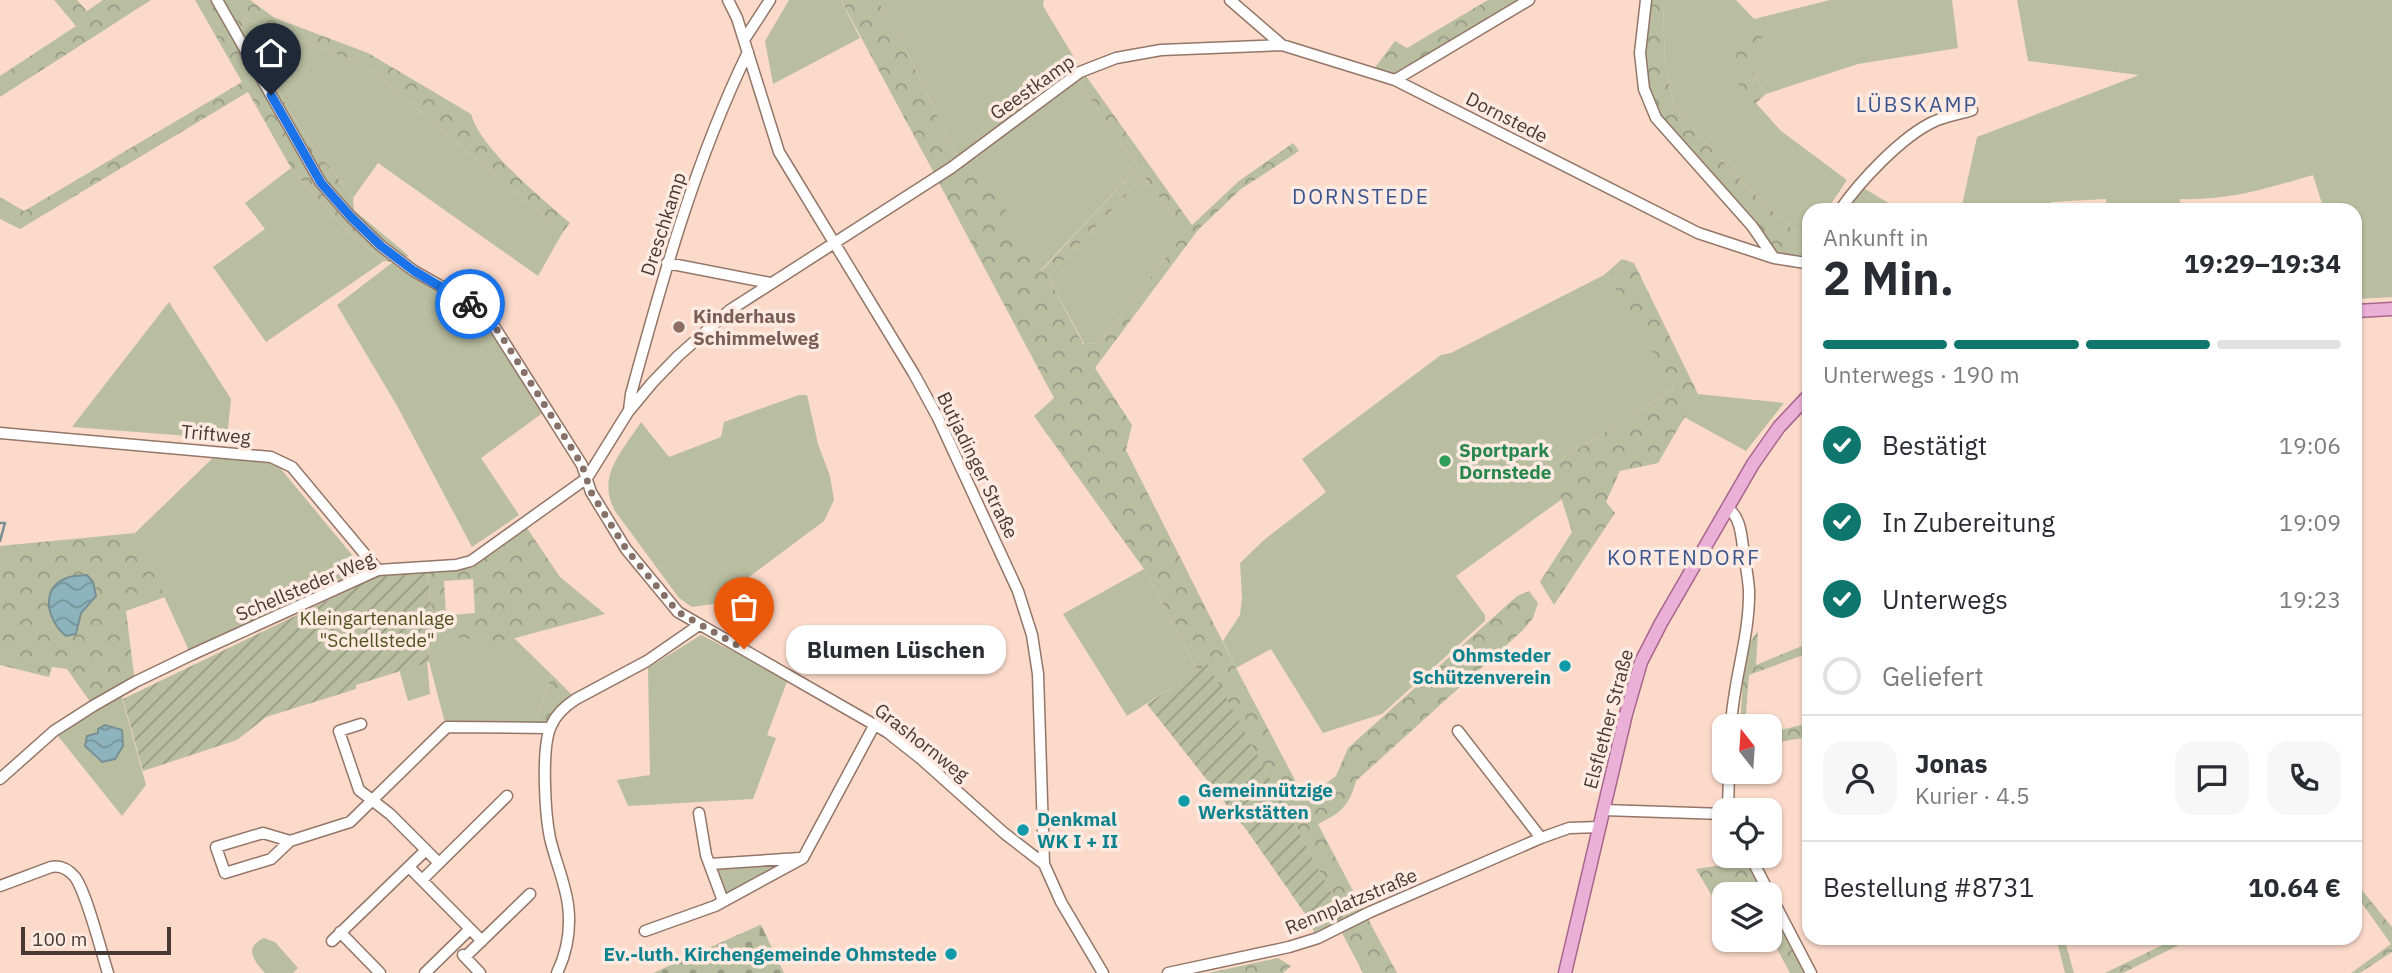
<!DOCTYPE html>
<html lang="de">
<head>
<meta charset="utf-8">
<style>
	body { margin:0; font-family:"IBM Plex Sans",sans-serif; background:#f7f7f7; color:#2b2b33; height:100vh; display:flex; flex-direction:column; font-size:26px; white-space:nowrap }
	* { box-sizing:border-box; margin:0 }
	p { font-size:23px; color:#7c7c81 }
	.icon { flex:none; width:38px; height:38px; fill:none; stroke:currentColor; stroke-width:2; stroke-linecap:round; stroke-linejoin:round }
	.map { position:relative; flex:1; overflow:hidden }
	.details { position:absolute; left:1802px; top:203px; width:560px; height:742px; display:flex; flex-direction:column; background:#fff; border-radius:21px; box-shadow:0 2px 5px #0004 }
	.details>* { flex:none }
	.needle { width:46px; rotate:343deg }
	.controls { position:absolute; left:1712px; top:714px; display:grid; gap:14px }
	.controls a { display:grid; place-items:center; width:70px; height:70px; border-radius:14px; background:#fff; box-shadow:0 2px 5px #0004; font-size:35px }
	.scale { position:absolute; left:21px; bottom:18px; width:150px; box-sizing:border-box; padding-left:7px; border:4px solid #463933; border-top:0; font-size:19px; line-height:24px; white-space:nowrap; color:#463933; -webkit-text-stroke:5px #ffeae1; paint-order:stroke }
	.pin { position:absolute; display:grid; place-items:center; width:60px; height:60px; color:#fff; margin:-72px -30px; border-radius:50% 50% 50% 0; rotate:-45deg; box-shadow:0 0 7px #0007 }
	.pin .icon { rotate:45deg }
	.courier { position:absolute; display:grid; place-items:center; width:70px; height:70px; margin:-35px; border:5px solid #1a73e8; border-radius:50%; background:#fff; color:#222; box-shadow:0 2px 9px #0007 }
	.bubble { position:absolute; height:49px; border-radius:21px; background:#fff; box-shadow:0 2px 5px #0004; font-size:23px; font-weight:800; line-height:49px; text-align:center }
	.headline em { font-style:normal; font-weight:800 }
	.headline div { display:flex; flex-direction:column-reverse }
	.headline { display:flex; align-items:center; justify-content:space-between; height:119px; padding:0 21px }
	h1 { font-size:46px; font-weight:800; line-height:52px }
	.bar { display:grid; grid-template-columns:repeat(4,1fr); gap:10px 7px; align-content:center; height:84px; padding:0 21px }
	.bar i { height:9px; border-radius:5px; background:#e1e1e2 }
	.bar .current { background:#0f766e }
	.bar p { grid-column:span 4 }
	.line { display:flex; align-items:center; gap:18px; padding:0 21px; border-top:2px solid #e1e1e2 }
	.line div { flex:1 }
	.round { display:grid; place-items:center; flex:none; width:74px; height:74px; border-radius:21px; background:#f7f7f7 }
	ol { padding:0 21px; list-style:none }
	li { display:flex; align-items:center; gap:21px; height:77px }
	li p { margin-inline-start:auto }
	li .icon { padding:7px; border-radius:50%; background:#0f766e; color:#fff; stroke-width:4 }
	li:last-child { color:#7c7c81 }
	li i { width:38px; height:38px; border:4px solid #e1e1e2; border-radius:50% }
	.map>svg:first-child { display:block }
	.green { fill:#b9bea0; fill-rule:evenodd }
	.forest { fill:url(#forest-crowns); fill-rule:evenodd }
	.cemetery { fill:url(#cemetery-stones) }
	.garden { fill:url(#garden-furrows) }
	.water { fill:url(#water-waves); stroke:#788f94; stroke-width:2 }
	.lines { fill:none; stroke-linecap:round; stroke-linejoin:round }
	.stream { stroke:#788f94; stroke-width:2.5 }
	.minor-casing { stroke:#937668; stroke-width:13 }
	.major-casing { stroke:#a8658c; stroke-width:15 }
	.minor { stroke:#fff; stroke-width:10 }
	.major { stroke:#eab0d7; stroke-width:12 }
	.done { stroke:#857168; stroke-width:7; stroke-dasharray:0 12.6 }
	.route { stroke:#1a73e8; stroke-width:9 }
	.education-dot { fill:#8d6e63; stroke:#ffeae1; stroke-width:2.5 }
	.leisure-dot { fill:#2e9e5b; stroke:#ffeae1; stroke-width:2.5 }
	.culture-dot { fill:#0f9aa8; stroke:#ffeae1; stroke-width:2.5 }
	.labels { text-anchor:middle; stroke-width:7; stroke-linejoin:round; paint-order:stroke }
	.street-label { font-size:19px; fill:#463933; stroke:#ffeae1 }
	.education-label { font-size:19px; font-weight:bold; fill:#785e54; stroke:#ffeae1; text-anchor:start }
	.leisure-label { font-size:19px; font-weight:bold; fill:#27864d; stroke:#ffeae1; text-anchor:start }
	.park-label { font-size:19px; fill:#4d521e; stroke:#ffeae1 }
	.culture-label { font-size:19px; font-weight:bold; fill:#0d838f; stroke:#ffeae1; text-anchor:end }
	.neighbourhood-label { font-size:21px; letter-spacing:2px; fill:#39558f; stroke:#ffeae1 }
</style>
</head>
<body>
<div class="map">
<svg width="2392" height="973" viewBox="0 0 2392 973">
	<defs>
		<pattern id="forest-crowns" width="20" height="18" patternUnits="userSpaceOnUse" patternTransform="scale(1.75)"><rect width="20" height="18" fill="#b9bea0"/><path d="M2 6a3 3 0 1 1 6 0M12 15a3 3 0 1 1 6 0" fill="none" stroke="#989b83"/></pattern>
		<pattern id="cemetery-stones" width="16" height="16" patternUnits="userSpaceOnUse" patternTransform="scale(1.75)"><rect width="16" height="16" fill="#b9bea0"/><path d="M2 7V4a2 2 0 0 1 4 0v3zM10 15v-3a2 2 0 0 1 4 0v3z" fill="#989b83"/></pattern>
		<pattern id="garden-furrows" width="10" height="10" patternUnits="userSpaceOnUse" patternTransform="scale(1.75)"><rect width="10" height="10" fill="#b9bea0"/><path d="M-1 1l2-2M0 10L10 0M9 11l2-2" fill="none" stroke="#989b83"/></pattern>
		<pattern id="water-waves" width="16" height="10" patternUnits="userSpaceOnUse" patternTransform="scale(1.75)"><rect width="16" height="10" fill="#8db4bd"/><path d="M0 5q4-4 8 0t8 0" fill="none" stroke="#75939a"/></pattern>
	</defs>
	<rect width="100%" height="100%" fill="#fbdaca"/>
	<path class="green" d="M789,0H841L860,38L773,84L765,41Z
		M878,0H1044L1043,6L1078,64L957,157L901,39Z
		M1663,0H1736L1754,19L1830,0H1952L1958,48L1858,64L1766,94L1751,68L1732,76L1781,131L1847,180L1827,210H1810L1809,237L1806,242L1743,183L1674,107L1665,66Z
		M2017,0H2392V297L2356,299V210H2324L2313,175C2269,188 2227,201 2180,199V210H2107L2106,199L2051,202V210H1961L1977,137L2139,75L2028,61Z
		M243,18L365,65L563,232L538,276L378,163L353,198L304,134L241,30Z
		M1078,81L1138,167L1040,271L976,157Z
		M291,168L344,228L384,261L266,342L213,267L265,229L245,203Z
		M1144,177L1186,231L1100,343L1084,344L1048,276Z
		M1862,187L1900,210H1847Z
		M1622,259L1625,260L1613,282L1622,303L1675,388L1551,466L1562,499L1456,576L1485,615V621L1382,714L1323,733L1271,649L1236,668L1223,641L1240,615L1242,598L1240,563L1264,540L1326,492L1302,459L1441,355L1451,353L1604,275Z
		M393,262L475,312L497,335L544,412L481,458L519,515L472,547L396,404L337,305Z
		M169,302L231,399L227,439L72,427Z
		M1698,394L1784,403L1746,451L1684,417Z
		M799,395H807L818,444L830,476L834,500L824,521L713,604L692,607L679,598L615,511C596,476 622,452 641,422L669,457L721,437L724,422Z
		M219,452L271,457L367,573L191,655L135,533Z
		M1144,569L1198,671L1127,716L1063,614Z
		M452,615L442,622L514,638L552,675L535,724L445,723L429,662L431,616Z
		M701,635L788,679L767,735L776,738L753,799L628,806L617,780L650,775L648,668Z
		M426,650L430,694L408,701L397,662Z
		M120,690L146,785L122,816L54,731ZM109,726L118,728L99,761L85,746L87,737Z
		M786,863L726,895L716,868Z
		M264,938L275,942L298,968L293,973H265C254,961 243,947 264,938Z"/>
	<path class="forest" d="M54,0H77L87,11L103,0H151L0,97V76L76,26Z
		M195,0H250L275,18L368,53L471,114C481,150 542,198 570,223L563,232L365,65L243,18L241,30L304,134L353,198L354,210L409,256L393,262L384,261L344,228L291,168L248,92L20,229L0,219V197L24,211L242,82Z
		M841,0H878L901,39L957,157L934,173Z
		M1488,0H1523L1395,76L1374,69L1395,41L1407,48Z
		M1650,0H1663L1665,66L1674,107L1743,183L1806,242L1809,237V253L1806,259L1776,254L1755,220L1660,115L1649,87L1645,49Z
		M1754,19L1763,34L1751,68L1766,94L1755,104L1732,76L1741,33Z
		M1086,76L1192,225L1239,181L1293,143L1299,151L1241,189L1198,230L1095,368L1132,425L1126,450L1236,668L1305,799L1336,776L1348,748L1517,596L1529,591L1538,603L1533,618L1522,631L1356,781C1349,806 1341,813 1318,824L1363,910L1346,920L1208,665L1198,671L1144,569L1034,416L1054,398L939,183L976,157L1041,271L1138,167L1078,81ZM1144,177L1186,231L1100,343L1083,344L1048,276Z
		M1625,260L1634,263L1698,394L1658,463L1620,471L1606,502L1615,513L1554,605L1540,582L1572,532L1551,466L1675,388L1621,303L1613,282Z
		M527,528L560,577L605,614L515,638L512,641L501,643L448,636L440,631L442,622L452,615L475,613L473,579L444,581L446,615L431,616L428,570L472,568Z
		M135,533L165,597L126,611L135,682L93,706L67,669L52,667L49,677L0,665V546ZM93,582L96,596L81,613L76,634L66,636L56,626Z
		M1758,631L1756,665L1809,643V653L1749,675L1745,726H1740L1745,649Z
		M552,675L572,695L547,725L535,724Z
		M1809,723V775L1802,738L1769,744V733Z
		M1746,861L1763,894H1724V916L1696,869Z
		M2356,883L2392,927V952L2360,973H2351L2391,944L2356,895Z
		M1769,906L1804,973H1790L1769,934Z
		M1368,919L1397,973H1363L1342,933Z
		M2056,938H2064L2074,973H2065Z
		M2177,938H2193L2123,973H2105Z
		M1278,958L1291,966L1283,973H1208Z"/>
	<path class="cemetery" d="M761,925L784,973H653L760,925Z"/>
	<path class="garden" d="M428,570L431,616L429,662L356,685V689L266,717L237,740L143,771L123,699L380,575Z
		M1208,664L1346,920L1315,935L1310,921L1248,832L1147,704Z"/>
	<path class="water" d="M87,575L93,582L96,596L81,613L76,634L66,636C46,620 39,585 70,577C75,575 82,576 87,575Z
		M105,725L122,730L123,746L115,759L102,762L85,746L87,736L98,733V729Z"/>
	<g class="lines">
		<path class="stream" d="M0,523H5L0,541"/>
		<defs>
			<path id="minor" d="M217,0L321,183L351,217L381,246L414,271L467,301L492,323L582,465L591,492L626,549L678,612L887,732L920,758L1004,833L1044,864
				M728,0L737,18L779,152L914,374L938,418L1018,591L1032,635L1038,674L1044,864L1061,902L1103,973
				M1230,0L1282,45L1395,80L1698,233L1774,258
				M1646,0L1640,53L1644,89L1656,118L1752,226L1774,258L1806,263L1810,267
				M744,40L770,0
				M1395,80L1529,0
				M1840,210C1860,181 1902,136 1935,121C1947,116 1960,114 1972,110
				M667,263L770,283
				M629,410L631,394C663,277 695,161 748,52
				M0,433L271,457L292,467L378,570
				M1727,508C1740,516 1741,533 1743,547C1745,561 1748,576 1749,590C1750,636 1733,681 1731,726
				M361,724L339,731L359,790L390,814L439,863
				M1458,731L1541,838
				M0,779L54,731L93,706L135,682L191,655L378,570L456,565L471,561L587,478L628,412L652,383L678,356L730,310L951,168L1080,72L1116,58L1161,50L1282,45
				M1603,810L1724,814
				M1728,810L1729,772
				M699,813L706,855L723,901
				M290,841L271,859L225,873L216,847L263,833L290,841L350,822L447,727L549,728
				M1750,856L1811,973
				M710,864L800,858
				M409,867L482,941
				M422,880L507,796
				M0,886L51,867C61,865 68,869 75,877C87,894 101,951 108,973
				M645,931L715,906L803,858L875,724
				M340,932L380,973
				M332,941L426,850
				M463,955L480,973
				M465,957L530,894
				M425,973L470,929
				M557,973C567,952 571,928 568,905C565,882 555,860 550,838C545,814 541,747 551,726C556,714 565,706 576,699L647,661L699,625
				M1168,973L1289,947L1318,938L1370,912L1541,838L1569,828L1600,827"/>
			<path id="major" d="M2356,311L2392,309
				M1565,973L1626,714L1641,662L1661,623L1753,464L1779,427L1810,394"/>
		</defs>
		<use href="#minor" class="minor-casing"/>
		<use href="#major" class="major-casing"/>
		<use href="#minor" class="minor"/>
		<use href="#major" class="major"/>
	</g>
	<g class="lines">
		<path class="done" d="M470,304L483,314L499,332L582,465L591,492L626,549L678,612L744,649"/>
		<path class="route" d="M271,95L321,183L351,217L381,246L414,271L470,304"/>
	</g>
	<circle class="education-dot" cx="679" cy="327" r="7"/>
	<circle class="leisure-dot" cx="1445" cy="461" r="7"/>
	<g class="culture-dot">
		<circle cx="1565" cy="666" r="7"/>
		<circle cx="1184" cy="801" r="7"/>
		<circle cx="1023" cy="830" r="7"/>
		<circle cx="951" cy="954" r="7"/>
	</g>
	<g class="labels">
		<g class="street-label">
			<text transform="translate(1032 87) rotate(-35)" y="7">Geestkamp</text>
			<text transform="translate(1507 117) rotate(27)" y="7">Dornstede</text>
			<text transform="translate(663 224) rotate(-72)" y="7">Dreschkamp</text>
			<text transform="translate(216 434) rotate(5)" y="7">Triftweg</text>
			<text transform="translate(978 465) rotate(64)" y="7">Butjadinger Straße</text>
			<text transform="translate(305 586) rotate(-23)" y="7">Schellsteder Weg</text>
			<text transform="translate(1608 719) rotate(-75)" y="7">Elsflether Straße</text>
			<text transform="translate(922 742) rotate(38)" y="7">Grashornweg</text>
			<text transform="translate(1351 901) rotate(-23)" y="7">Rennplatzstraße</text>
		</g>
		<g class="education-label">
			<text x="693" y="323">Kinderhaus<tspan x="693" dy="22">Schimmelweg</tspan></text>
		</g>
		<g class="leisure-label">
			<text x="1459" y="457">Sportpark<tspan x="1459" dy="22">Dornstede</tspan></text>
		</g>
		<g class="park-label">
			<text x="377" y="625">Kleingartenanlage<tspan x="377" dy="22">"Schellstede"</tspan></text>
		</g>
		<g class="culture-label">
			<text x="1551" y="662">Ohmsteder<tspan x="1551" dy="22">Schützenverein</tspan></text>
			<text x="1198" y="797" text-anchor="start">Gemeinnützige<tspan x="1198" dy="22">Werkstätten</tspan></text>
			<text x="1037" y="826" text-anchor="start">Denkmal<tspan x="1037" dy="22">WK I + II</tspan></text>
			<text x="937" y="961">Ev.-luth. Kirchengemeinde Ohmstede</text>
		</g>
		<g class="neighbourhood-label">
			<text x="1917" y="112">LÜBSKAMP</text>
			<text x="1361" y="204">DORNSTEDE</text>
			<text x="1684" y="565">KORTENDORF</text>
		</g>
	</g>
</svg>
<div class="controls">
<a><svg class="needle" viewBox="-14 -14 28 28"><path d="M0-13l5 13h-10z" fill="#e53935"/><path d="M0 13l5-13h-10z" fill="#7c7c81"/></svg></a>
<a><svg class="icon" aria-label="locate" viewBox="0 0 24 24"><circle cx="12" cy="12" r="6"/><path d="M12 2v4M12 18v4M2 12h4M18 12h4"/></svg></a>
<a><svg class="icon" aria-label="layers" viewBox="0 0 24 24"><path d="M12 4l9 5-9 5-9-5zM3 14l9 5 9-5"/></svg></a>
</div>
<div class="scale">100 m</div>
<div class="pin" style="left:744px;top:649px;background:#ea580c"><svg class="icon" aria-label="bag" viewBox="0 0 24 24"><path d="M5 8h14l-1 12H6zM9 8a3 3 0 0 1 6 0"/></svg></div>
<div class="pin" style="left:271px;top:95px;background:#1f2937"><svg class="icon" aria-label="home" viewBox="0 0 24 24"><path d="M3 11l9-7 9 7M6 9v11h12V9"/></svg></div>
<div class="courier" style="left:470px;top:304px"><svg class="icon" aria-label="bike" viewBox="0 0 24 24"><circle cx="6" cy="16" r="4"/><circle cx="18" cy="16" r="4"/><path d="M6 16l4-8h5l3 8M10 8l3 8H6M13 5h3"/></svg></div>
<div class="bubble" style="left:786px;top:625px;width:220px">Blumen Lüschen</div>
<section class="details">
<div class="headline"><div><h1>2 Min.</h1><p>Ankunft in</p></div><em>19:29–19:34</em></div>
<div class="bar"><i class="current"></i><i class="current"></i><i class="current"></i><i></i><p>Unterwegs · 190 m</p></div>
<ol>
<li><svg class="icon" aria-label="check" viewBox="0 0 24 24"><path d="M5 12l5 5 9-10"/></svg>Bestätigt<p>19:06</p></li>
<li><svg class="icon" aria-label="check" viewBox="0 0 24 24"><path d="M5 12l5 5 9-10"/></svg>In Zubereitung<p>19:09</p></li>
<li><svg class="icon" aria-label="check" viewBox="0 0 24 24"><path d="M5 12l5 5 9-10"/></svg>Unterwegs<p>19:23</p></li>
<li><i></i>Geliefert</li>
</ol>
<div class="line" style="height:126px"><a class="round"><svg class="icon" aria-label="person" viewBox="0 0 24 24"><circle cx="12" cy="8" r="4"/><path d="M4 21q1-7 8-7t8 7"/></svg></a><div><b>Jonas</b><p>Kurier · 4.5</p></div><a class="round"><svg class="icon" aria-label="chat" viewBox="0 0 24 24"><path d="M4 5h16v11H9l-5 4z"/></svg></a><a class="round"><svg class="icon" aria-label="phone" viewBox="0 0 24 24"><path d="M5 4h4l2 5-3 2q2 4 5 5l2-3 5 2v4C11 20 4 13 5 4z"/></svg></a></div>
<div class="line" style="height:91px"><div>Bestellung #8731</div><b>10.64 €</b></div>
</section>
</div>
</body>
</html>
